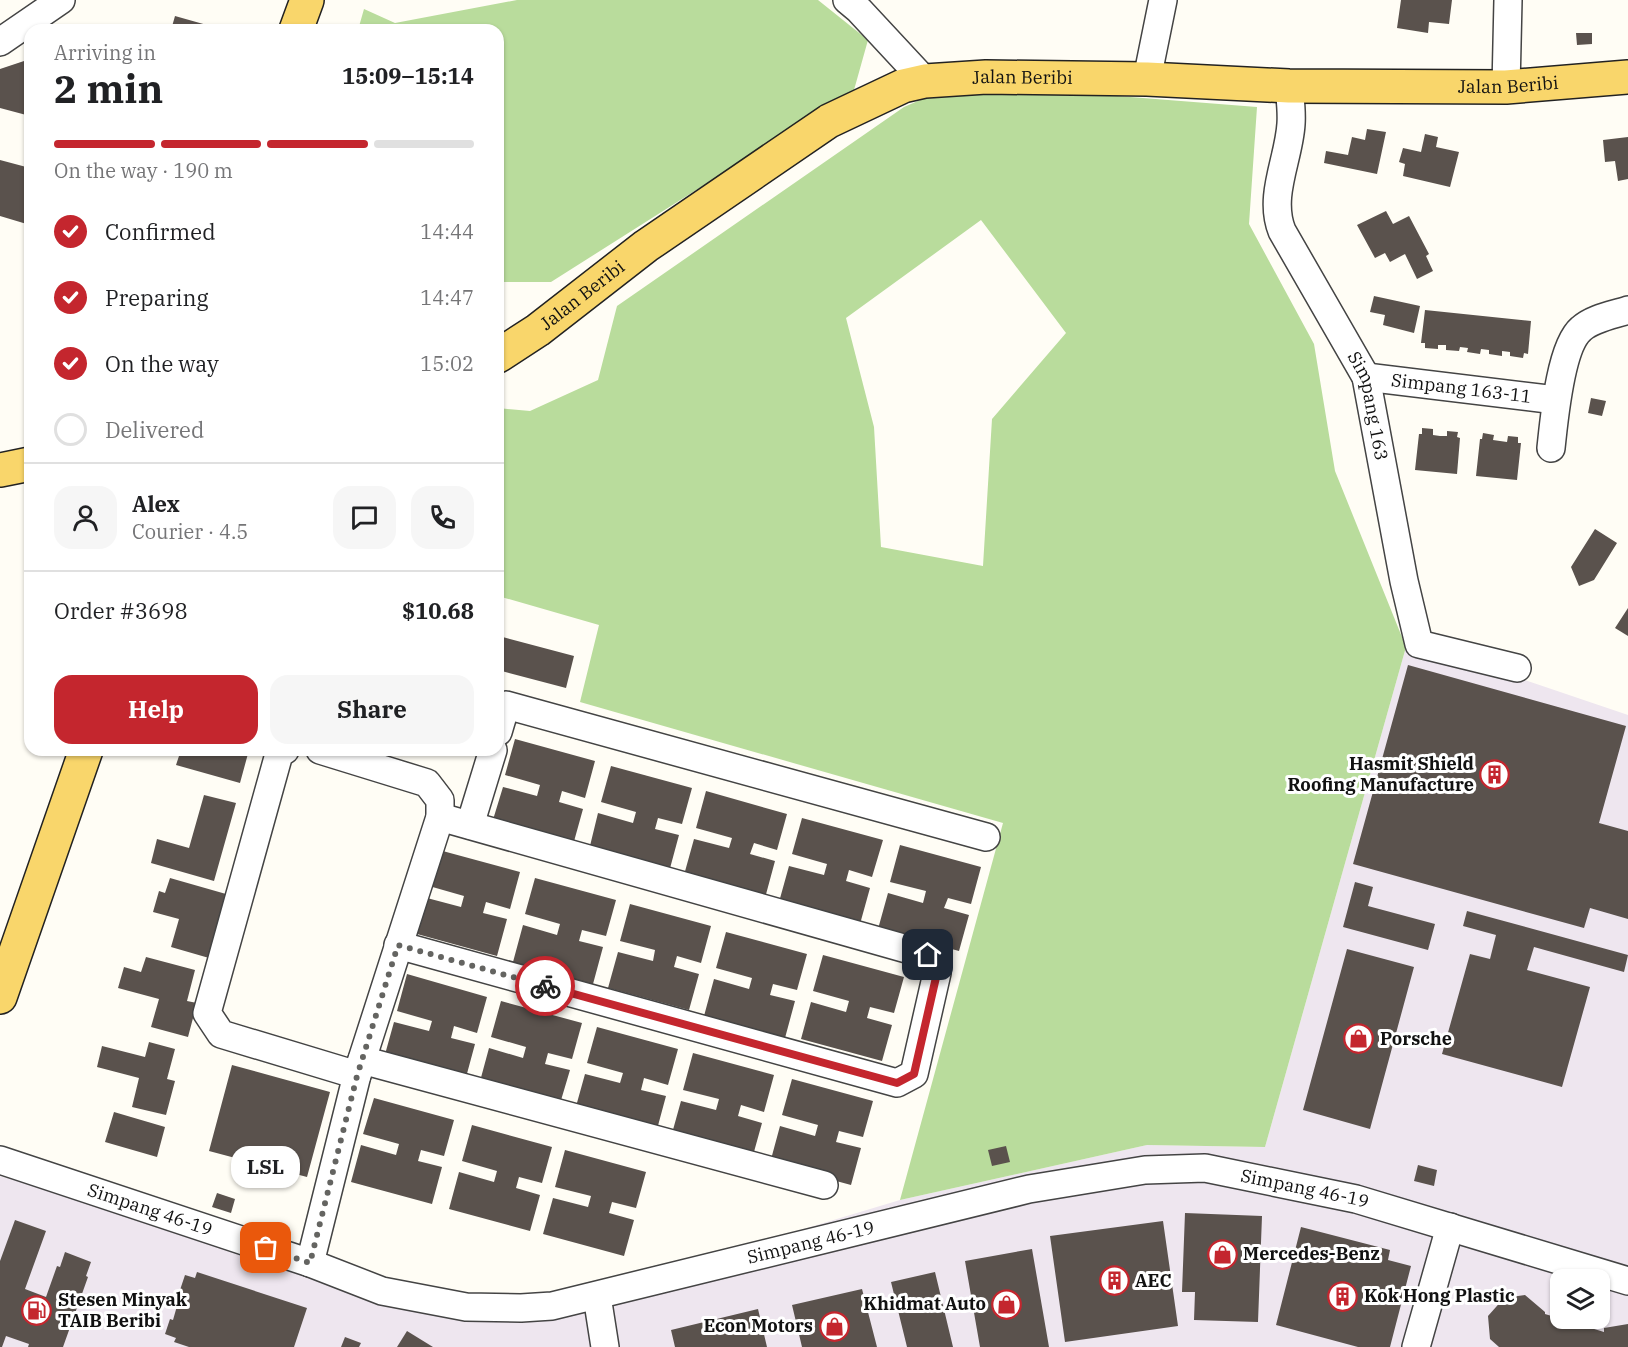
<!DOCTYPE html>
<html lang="en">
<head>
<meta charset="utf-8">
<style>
	body { margin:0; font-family:"IBM Plex Serif",serif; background:#f6f6f6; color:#202124; height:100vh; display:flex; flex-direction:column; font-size:22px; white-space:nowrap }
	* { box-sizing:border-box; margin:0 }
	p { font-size:20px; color:#757577 }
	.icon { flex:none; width:33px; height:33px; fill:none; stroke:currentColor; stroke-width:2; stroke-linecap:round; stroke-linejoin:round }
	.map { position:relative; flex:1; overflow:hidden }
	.sheet { position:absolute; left:24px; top:24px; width:480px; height:732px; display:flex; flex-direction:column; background:#fff; border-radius:18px; box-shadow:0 2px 4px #0004 }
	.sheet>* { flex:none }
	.controls { position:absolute; left:1550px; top:1269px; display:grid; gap:12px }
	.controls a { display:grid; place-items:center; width:60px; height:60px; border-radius:12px; background:#fff; box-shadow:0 2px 4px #0004; font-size:30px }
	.pin { position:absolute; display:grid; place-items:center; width:51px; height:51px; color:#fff; margin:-26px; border-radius:12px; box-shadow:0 3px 9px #0006 }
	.courier { position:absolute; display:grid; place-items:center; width:60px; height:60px; margin:-30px; border:4px solid #c4262e; border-radius:50%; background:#fff; color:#222; box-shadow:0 2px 8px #0007 }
	.bubble { position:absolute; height:42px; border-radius:18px; background:#fff; box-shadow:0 2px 4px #0004; font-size:20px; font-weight:800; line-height:42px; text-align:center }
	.head em { font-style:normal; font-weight:800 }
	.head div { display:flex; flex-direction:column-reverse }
	.head { display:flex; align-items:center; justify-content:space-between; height:102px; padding:0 30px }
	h1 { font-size:39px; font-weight:800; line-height:45px }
	.bar { display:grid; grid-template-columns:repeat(4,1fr); gap:9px 6px; align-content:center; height:72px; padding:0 30px }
	.bar i { height:8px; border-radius:4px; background:#e0e0e0 }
	.bar .selected { background:#c4262e }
	.bar p { grid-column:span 4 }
	.line { display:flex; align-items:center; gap:15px; padding:0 30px; border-top:2px solid #e0e0e0 }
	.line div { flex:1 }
	.round { display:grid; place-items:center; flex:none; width:63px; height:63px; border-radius:18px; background:#f6f6f6 }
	ol { padding:0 30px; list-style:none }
	li { display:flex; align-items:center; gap:18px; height:66px }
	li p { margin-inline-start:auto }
	li .icon { padding:6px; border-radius:50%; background:#c4262e; color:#fff; stroke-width:4 }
	li:last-child { color:#757577 }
	li i { width:33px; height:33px; border:3px solid #e0e0e0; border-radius:50% }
	.cta { display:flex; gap:12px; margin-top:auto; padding:12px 30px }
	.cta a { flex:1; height:69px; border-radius:18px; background:#c4262e; color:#fff; font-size:24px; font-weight:800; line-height:69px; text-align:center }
	.cta a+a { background:#f6f6f6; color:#202124 }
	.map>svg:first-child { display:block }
	.industrial { fill:#eee6ef; fill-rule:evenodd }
	.forest { fill:#b9dc9c; fill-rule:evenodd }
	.building { fill:#5a524d }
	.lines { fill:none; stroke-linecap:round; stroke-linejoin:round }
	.minor-casing { stroke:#444; stroke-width:30 }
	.major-casing { stroke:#222; stroke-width:36 }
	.minor { stroke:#fff; stroke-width:27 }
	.major { stroke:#f9d66b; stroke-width:33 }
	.done { stroke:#646461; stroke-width:6; stroke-dasharray:0 10.8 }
	.route { stroke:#c4262e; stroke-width:8 }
	.labels { text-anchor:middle; stroke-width:6; stroke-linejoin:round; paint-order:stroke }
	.street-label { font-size:18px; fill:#111; stroke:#fff }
	.poi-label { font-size:18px; font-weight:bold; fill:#111; stroke:#fff; text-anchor:start }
</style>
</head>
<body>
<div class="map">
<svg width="1628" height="1347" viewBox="0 0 1628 1347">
	<rect width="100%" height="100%" fill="#fffdf5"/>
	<path class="industrial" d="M1419,644L1628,715V1347H0V1176L364,1274L452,1293L555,1295L641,1278L900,1200L1147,1145L1265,1147L1406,647L1415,650ZM1560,1280H1599V1318H1560Z"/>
	<path class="forest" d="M517,0H818L868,40L854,90L551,282H501L498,285V30H358L364,9L395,23Z
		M1004,87L1257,107L1249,224L1314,344L1335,471L1406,647L1265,1147L1147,1145L900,1200L1003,823L580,702L599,625L498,596V408L530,411L598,380L617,306L904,107L941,91ZM981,220L1066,333L992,419L983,566L881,547L874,427L846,318Z"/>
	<path class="building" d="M1401,0H1452L1449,24L1429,22L1428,33L1397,28Z
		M175,16L221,29V30H171Z
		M1576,33H1592V44L1577,45Z
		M30,59V116L0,108V69Z
		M1367,129L1386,132L1377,174L1324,163L1326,151L1348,155L1352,137L1365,140Z
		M1425,134L1438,137L1436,147L1459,152L1450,187L1403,176L1405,164L1399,162L1403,148L1421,152Z
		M1628,137V179L1618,181L1615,161L1605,162L1603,140Z
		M0,160L30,168V225L0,216Z
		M1386,211L1393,224L1409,216L1429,254L1426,256L1433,271L1417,279L1405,254L1390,262L1385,253L1375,258L1357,225Z
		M1374,296L1420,306L1414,333L1383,325L1385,315L1370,312Z
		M1425,310L1531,321L1528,354L1524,353L1523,358L1510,356V352L1502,351V356L1489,354V350L1481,349L1480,354L1467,352L1468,348L1460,347L1459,351L1446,350V345H1438V349L1425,348V343H1421Z
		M1591,398L1606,401L1602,416L1588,413Z
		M1422,428L1433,429V435L1440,436H1447V431L1458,432L1457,437L1460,438L1457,474L1415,470L1419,434H1422Z
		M1483,433L1494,435L1493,440L1507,442L1508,436L1518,437V443H1521L1517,480L1476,476L1480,439H1482Z
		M1595,529L1617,543L1594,580L1579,586L1571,567Z
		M1628,608V636L1615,628Z
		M499,636L574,656L566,688L498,670Z
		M1408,665L1626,726L1599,823L1628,831V919L1590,908L1584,928L1353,864Z
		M515,739L595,761L585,798L562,791L559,802L583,809L573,845L492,823L503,787L537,796L540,785L505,775Z
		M181,750H249L240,783L176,765Z
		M611,766L692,788L682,824L658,818L655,829L679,835L669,872L589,850L598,813L633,823L636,812L601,802Z
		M706,791L787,814L777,850L754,843L750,854L775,861L765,898L684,875L694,839L729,848L732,838L696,828Z
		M204,795L236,803L214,881L151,863L157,839L189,848Z
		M802,818L883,840L872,877L849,870L846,881L870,888L860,924L779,902L789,866L824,875L827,864L792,854Z
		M900,845L981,867L971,904L948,898L944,908L969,915L959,951L878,929L888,893L923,903L926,891L890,882Z
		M439,850L520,872L510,909L486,902L483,913L507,919L497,956L417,934L427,898L461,907L464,896L429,886Z
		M170,878L226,894L209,958L171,947L179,919L153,912L159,891L165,893Z
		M535,878L616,900L606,936L582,930L579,941L603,947L593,984L513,962L523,925L557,935L560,924L525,914Z
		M1355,882L1373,887L1368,906L1435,924L1428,950L1343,927Z
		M630,904L711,926L701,963L677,956L674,967L699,974L689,1010L608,988L618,952L653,961L655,950L620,941Z
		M1467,911L1628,955L1624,972L1534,947L1527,970L1590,987L1562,1087L1442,1054L1470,954L1490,959L1496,935L1463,926Z
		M726,932L807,954L797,990L773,984L770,995L795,1001L785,1038L704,1016L714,979L749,989L752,978L716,968Z
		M1347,949L1414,967L1370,1129L1303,1110Z
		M823,955L904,977L894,1013L870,1007L867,1018L892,1025L882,1061L801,1039L811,1002L846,1012L849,1001L813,991Z
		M146,957L195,970L187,1001L197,1003L188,1037L151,1027L159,999L118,988L124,967L141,972Z
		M407,974L487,997L477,1033L454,1026L451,1038L475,1044L465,1081L384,1058L394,1022L429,1031L432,1021L397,1011Z
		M501,1001L582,1023L572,1059L548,1053L545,1064L570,1070L559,1107L479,1085L489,1048L523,1058L526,1047L491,1037Z
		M597,1027L678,1049L668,1085L644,1078L641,1090L666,1096L656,1133L575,1110L585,1074L620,1083L623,1073L587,1063Z
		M149,1042L175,1049L167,1079L175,1081L166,1115L132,1107L139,1078L97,1067L102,1046L145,1057Z
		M693,1053L774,1075L764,1112L741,1105L738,1116L762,1123L752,1159L671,1137L681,1101L716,1110L719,1099L683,1090Z
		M232,1065L330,1092L307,1177L209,1151Z
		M792,1079L873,1101L863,1137L839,1131L836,1142L861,1148L851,1185L770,1163L780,1126L815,1136L818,1125L782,1115Z
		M374,1098L454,1120L444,1156L421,1150L418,1161L442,1167L432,1204L351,1182L361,1145L396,1155L399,1144L363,1134Z
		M114,1112L165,1127L157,1157L105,1142Z
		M472,1125L552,1147L542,1183L519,1177L516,1188L540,1195L530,1231L449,1209L459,1172L494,1182L497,1171L462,1161Z
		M1006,1146L1010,1162L992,1166L988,1150Z
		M565,1150L646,1172L636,1208L612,1202L609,1213L634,1220L624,1256L543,1234L553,1198L588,1207L591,1196L555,1187Z
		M1418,1165L1437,1170L1434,1186L1414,1181Z
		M217,1193L235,1199L231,1213L212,1207Z
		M1185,1213L1262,1216L1258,1322L1194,1320L1195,1292H1182Z
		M15,1220L46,1231L25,1289L46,1297L57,1266L60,1267L65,1252L91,1262L86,1276L88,1277L63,1347H28L29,1344L6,1336L2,1347H0V1261Z
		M1163,1221L1178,1326L1065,1342L1050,1236Z
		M1301,1227L1390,1250L1388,1260L1411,1266L1390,1347H1358L1276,1325Z
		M1032,1249L1049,1347H980L965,1261Z
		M197,1272L307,1308L294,1347H189L174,1342L176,1338L165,1334L170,1319L173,1320L177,1306L175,1305L185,1275L195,1278Z
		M935,1272L953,1347H907L891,1282Z
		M862,1289L877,1347H802L792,1305Z
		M1525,1295L1545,1312V1314L1604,1332V1328L1628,1324V1347H1499L1490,1339L1488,1316L1504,1298Z
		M758,1309L767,1347H675L671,1330Z
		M407,1331L433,1347H397Z
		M345,1337L361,1343L359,1347H341Z"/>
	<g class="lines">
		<defs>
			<g id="minor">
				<path d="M847,0L859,10L925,81"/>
				<path d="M0,42L61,0"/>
				<path d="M1147,79L1163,0"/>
				<path id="s1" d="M1289,86C1290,98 1292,111 1291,124C1289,159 1268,196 1282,231L1366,377L1404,581L1419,644L1517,668"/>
				<path d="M1506,87L1508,0"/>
				<path id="s2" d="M1366,377L1556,400"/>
				<path d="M1551,448C1554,421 1560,347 1581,329C1593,318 1613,315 1628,310"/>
				<path d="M498,732L506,705L986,837"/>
				<path d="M285,750L279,754L207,1013L221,1034L357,1075"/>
				<path d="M470,825L493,750"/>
				<path d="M398,945L897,1083L914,1074L937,973L928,955L440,817"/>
				<path d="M362,1060L824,1185"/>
				<path id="s3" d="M0,1160L310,1263L382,1291L466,1307L521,1308L552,1306L1029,1189L1145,1170L1205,1168L1356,1199L1628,1281"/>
				<path d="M310,1263L357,1075L440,817V800L427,783L320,750"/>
				<path d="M597,1296L605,1347"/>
				<path d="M1416,1347L1450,1227"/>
			</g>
			<g id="major">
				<path d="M296,30L307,0"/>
				<path id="s4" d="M498,356L538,330L646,246L829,121L903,86L925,81L986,77L1147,79L1289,86L1506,87L1628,77"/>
				<path d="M0,470L30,464"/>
				<path d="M0,997L86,750"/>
			</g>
		</defs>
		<use href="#minor" class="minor-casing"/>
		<use href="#major" class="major-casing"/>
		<use href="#minor" class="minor"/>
		<use href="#major" class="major"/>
	</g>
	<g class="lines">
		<path class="done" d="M266,1248L310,1263L357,1076L398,945L545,986"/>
		<path class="route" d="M545,986L897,1083L914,1074L937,973L928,955"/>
	</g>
	<defs>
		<symbol id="building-ring" viewBox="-11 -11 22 22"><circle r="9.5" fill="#fff" stroke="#c4262e" stroke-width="1.5"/><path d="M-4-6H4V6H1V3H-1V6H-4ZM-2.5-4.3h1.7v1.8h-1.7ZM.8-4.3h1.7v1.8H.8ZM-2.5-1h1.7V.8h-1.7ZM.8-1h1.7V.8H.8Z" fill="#c4262e"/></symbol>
		<symbol id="shop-ring" viewBox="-11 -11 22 22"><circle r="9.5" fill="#fff" stroke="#c4262e" stroke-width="1.5"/><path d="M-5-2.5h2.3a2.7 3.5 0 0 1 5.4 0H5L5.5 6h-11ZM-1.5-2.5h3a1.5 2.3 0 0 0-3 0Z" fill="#c4262e"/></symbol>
		<symbol id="fuel-ring" viewBox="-11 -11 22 22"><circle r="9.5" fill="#fff" stroke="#c4262e" stroke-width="1.5"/><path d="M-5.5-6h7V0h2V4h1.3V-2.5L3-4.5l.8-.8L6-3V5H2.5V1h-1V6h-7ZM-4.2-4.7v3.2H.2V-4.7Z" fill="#c4262e"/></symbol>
	</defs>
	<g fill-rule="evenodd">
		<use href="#building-ring" x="1478" y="758" width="33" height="33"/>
		<use href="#shop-ring" x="1342" y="1022" width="33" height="33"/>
		<use href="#shop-ring" x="1206" y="1238" width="33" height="33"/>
		<use href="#building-ring" x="1098" y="1264" width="33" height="33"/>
		<use href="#building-ring" x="1326" y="1280" width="33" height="33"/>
		<use href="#shop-ring" x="990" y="1288" width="33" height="33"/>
		<use href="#fuel-ring" x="20" y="1294" width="33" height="33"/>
		<use href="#shop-ring" x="818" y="1310" width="33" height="33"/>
	</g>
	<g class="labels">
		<g class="street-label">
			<text dy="6" stroke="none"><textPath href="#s4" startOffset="608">Jalan Beribi</textPath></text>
			<text dy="6" stroke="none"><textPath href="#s4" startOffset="1094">Jalan Beribi</textPath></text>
			<text dy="6" stroke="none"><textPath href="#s4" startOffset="104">Jalan Beribi</textPath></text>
			<text dy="6" stroke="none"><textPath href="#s2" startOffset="96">Simpang 163-11</textPath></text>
			<text dy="6" stroke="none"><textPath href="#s1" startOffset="344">Simpang 163</textPath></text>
			<text dy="6" stroke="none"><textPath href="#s3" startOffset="1346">Simpang 46-19</textPath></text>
			<text dy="6" stroke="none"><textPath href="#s3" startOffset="158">Simpang 46-19</textPath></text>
			<text dy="6" stroke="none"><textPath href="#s3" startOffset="842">Simpang 46-19</textPath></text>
		</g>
		<g class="poi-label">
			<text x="1474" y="770" text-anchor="end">Hasmit Shield<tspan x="1474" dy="21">Roofing Manufacture</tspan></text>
			<text x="1380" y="1045">Porsche</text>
			<text x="1243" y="1260">Mercedes-Benz</text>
			<text x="1135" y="1287">AEC</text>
			<text x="1364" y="1302">Kok Hong Plastic</text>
			<text x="58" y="1306">Stesen Minyak<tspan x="58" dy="21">TAIB Beribi</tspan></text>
			<text x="986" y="1310" text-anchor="end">Khidmat Auto</text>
			<text x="813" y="1332" text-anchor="end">Econ Motors</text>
		</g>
	</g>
</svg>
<div class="controls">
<a><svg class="icon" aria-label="layers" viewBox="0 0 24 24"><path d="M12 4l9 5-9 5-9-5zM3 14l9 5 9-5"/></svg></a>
</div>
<div class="pin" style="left:266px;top:1248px;background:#ea580c"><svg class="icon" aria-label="bag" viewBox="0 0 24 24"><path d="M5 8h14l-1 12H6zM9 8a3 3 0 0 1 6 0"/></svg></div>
<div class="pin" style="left:928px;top:955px;background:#1f2937"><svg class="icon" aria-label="home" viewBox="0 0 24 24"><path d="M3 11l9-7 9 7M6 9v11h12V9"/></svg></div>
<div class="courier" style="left:545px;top:986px"><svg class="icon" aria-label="bike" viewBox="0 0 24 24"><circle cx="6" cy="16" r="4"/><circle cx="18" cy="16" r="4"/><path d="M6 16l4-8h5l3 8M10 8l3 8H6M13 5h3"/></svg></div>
<div class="bubble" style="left:231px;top:1146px;width:69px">LSL</div>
<section class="sheet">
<div class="head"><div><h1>2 min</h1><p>Arriving in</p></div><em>15:09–15:14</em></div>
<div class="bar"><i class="selected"></i><i class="selected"></i><i class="selected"></i><i></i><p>On the way · 190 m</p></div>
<ol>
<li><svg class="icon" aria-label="check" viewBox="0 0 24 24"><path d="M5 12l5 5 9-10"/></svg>Confirmed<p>14:44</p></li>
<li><svg class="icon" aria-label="check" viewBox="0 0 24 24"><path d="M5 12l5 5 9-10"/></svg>Preparing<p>14:47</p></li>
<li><svg class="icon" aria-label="check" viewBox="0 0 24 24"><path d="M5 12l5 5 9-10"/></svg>On the way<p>15:02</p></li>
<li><i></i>Delivered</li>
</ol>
<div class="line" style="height:108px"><a class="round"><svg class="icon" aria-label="person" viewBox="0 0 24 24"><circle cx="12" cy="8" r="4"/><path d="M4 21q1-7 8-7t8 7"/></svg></a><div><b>Alex</b><p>Courier · 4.5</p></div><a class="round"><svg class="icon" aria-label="chat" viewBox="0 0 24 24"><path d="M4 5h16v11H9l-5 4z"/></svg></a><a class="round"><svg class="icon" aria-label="phone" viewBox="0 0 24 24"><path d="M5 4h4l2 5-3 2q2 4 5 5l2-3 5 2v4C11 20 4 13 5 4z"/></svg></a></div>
<div class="line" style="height:78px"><div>Order #3698</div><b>$10.68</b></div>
<div class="cta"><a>Help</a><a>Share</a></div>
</section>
</div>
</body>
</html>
